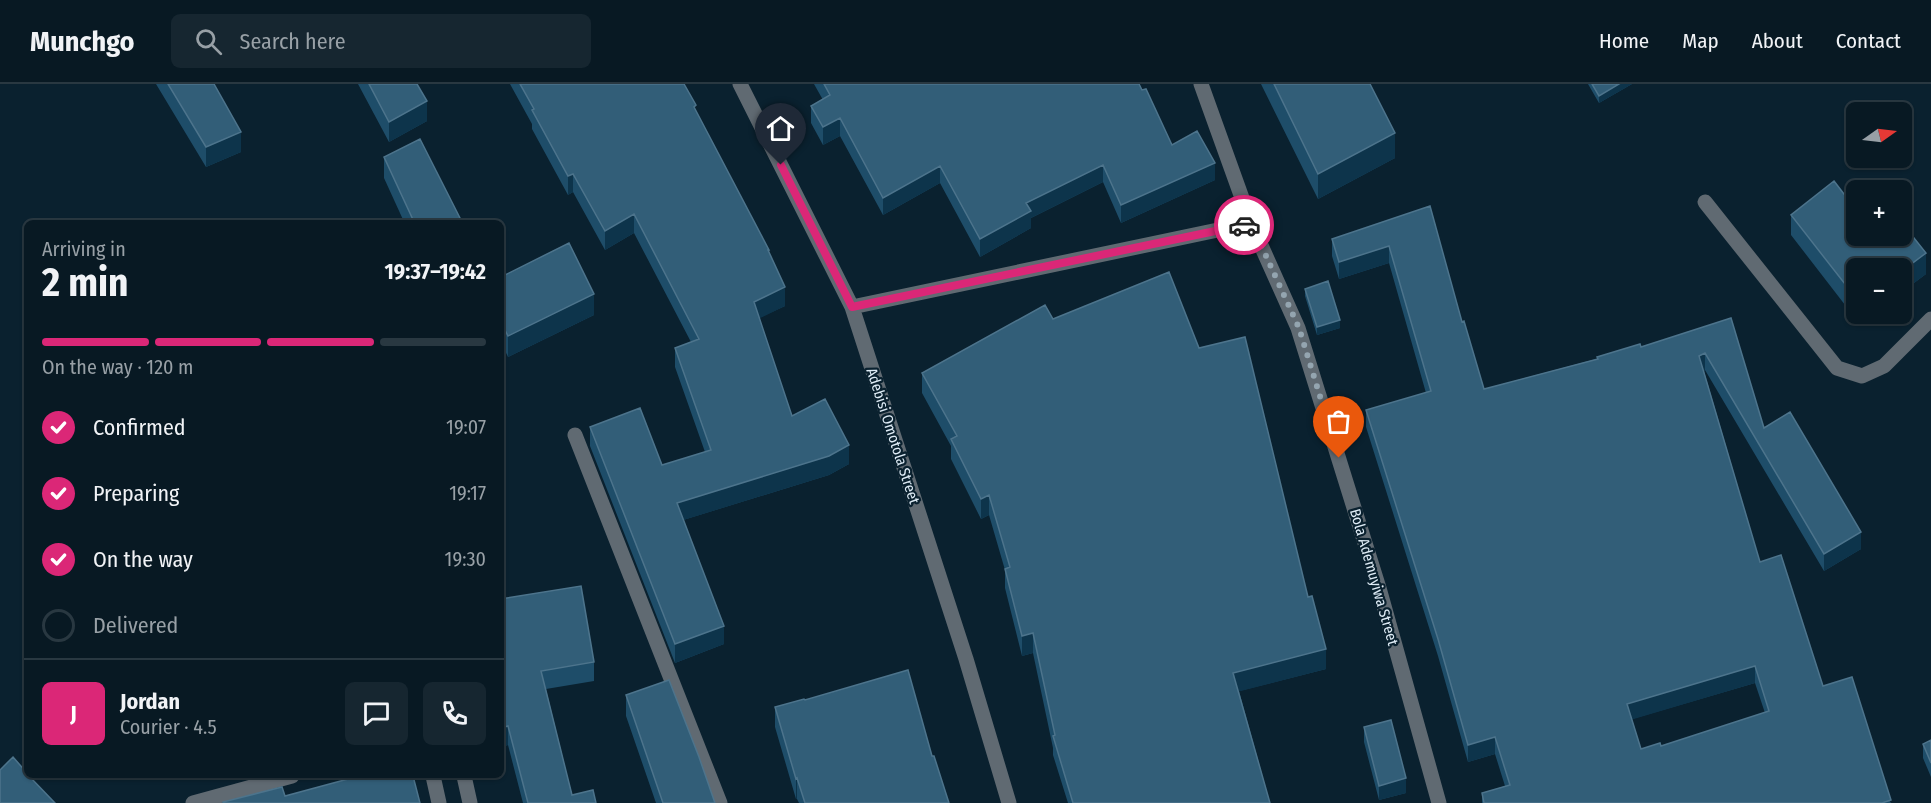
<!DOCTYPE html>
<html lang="en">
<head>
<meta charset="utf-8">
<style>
	body { margin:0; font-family:"Fira Sans Condensed",sans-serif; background:#162630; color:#f1f3f6; height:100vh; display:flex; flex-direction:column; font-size:22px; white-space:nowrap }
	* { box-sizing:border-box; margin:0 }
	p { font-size:20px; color:#98a0a6 }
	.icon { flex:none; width:33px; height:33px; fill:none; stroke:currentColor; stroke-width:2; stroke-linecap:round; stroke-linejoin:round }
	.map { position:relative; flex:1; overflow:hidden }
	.side { position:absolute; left:24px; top:136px; width:480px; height:558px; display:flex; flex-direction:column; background:#081923; border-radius:9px; box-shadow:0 2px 4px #0004,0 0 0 2px #293841 }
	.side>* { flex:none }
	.needle { width:39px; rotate:76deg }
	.fabs { position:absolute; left:1846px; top:18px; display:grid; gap:12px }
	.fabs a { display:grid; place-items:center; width:66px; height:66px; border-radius:9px; background:#081923; box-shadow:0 2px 4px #0004,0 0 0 2px #293841; font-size:30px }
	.pin { position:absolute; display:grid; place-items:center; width:51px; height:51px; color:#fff; margin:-62px -26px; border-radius:50% 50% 50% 0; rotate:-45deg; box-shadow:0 0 6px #0007 }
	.pin .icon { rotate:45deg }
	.courier { position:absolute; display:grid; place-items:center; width:60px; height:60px; margin:-30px; border:4px solid #db2777; border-radius:50%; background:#fff; color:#222; box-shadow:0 2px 8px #0007 }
	.head em { font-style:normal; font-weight:700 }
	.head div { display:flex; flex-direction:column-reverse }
	.head { display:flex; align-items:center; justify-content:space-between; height:102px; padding:0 18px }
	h1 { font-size:39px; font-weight:700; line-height:45px }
	.bar { display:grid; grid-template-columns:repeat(4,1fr); gap:9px 6px; align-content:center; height:72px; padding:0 18px }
	.bar i { height:8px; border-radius:4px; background:#293841 }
	.bar .selected { background:#db2777 }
	.bar p { grid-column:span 4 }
	.line { display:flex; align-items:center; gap:15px; padding:0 18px; border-top:2px solid #293841 }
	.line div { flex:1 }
	.round { display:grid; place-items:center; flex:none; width:63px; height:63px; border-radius:9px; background:#162630 }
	ol { padding:0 18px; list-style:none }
	li { display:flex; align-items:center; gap:18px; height:66px }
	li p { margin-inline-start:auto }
	li .icon { padding:6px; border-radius:50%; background:#db2777; color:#fff; stroke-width:4 }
	li:last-child { color:#98a0a6 }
	li i { width:33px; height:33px; border:3px solid #293841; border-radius:50% }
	header { display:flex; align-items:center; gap:36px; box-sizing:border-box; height:84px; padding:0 30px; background:#081923; border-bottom:2px solid #293841 }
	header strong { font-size:28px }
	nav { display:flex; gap:33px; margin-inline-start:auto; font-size:21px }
	.search { width:420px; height:54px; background:#162630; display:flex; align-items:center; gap:15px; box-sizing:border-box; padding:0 21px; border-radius:9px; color:#98a0a6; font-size:22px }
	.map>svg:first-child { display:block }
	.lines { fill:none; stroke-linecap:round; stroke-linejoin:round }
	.minor { stroke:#606a72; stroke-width:15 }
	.wall { fill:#1e4d69; fill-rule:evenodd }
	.shaded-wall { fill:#0d344b }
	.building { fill:#325e78; stroke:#4d748c; stroke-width:1.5; fill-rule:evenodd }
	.done { stroke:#94a5b0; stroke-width:6; stroke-dasharray:0 10.8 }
	.route { stroke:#db2777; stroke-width:8 }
	.labels { text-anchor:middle; stroke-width:4.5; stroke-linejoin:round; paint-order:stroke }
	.street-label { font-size:15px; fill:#dfecf6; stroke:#0a212f }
</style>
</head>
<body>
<header>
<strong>Munchgo</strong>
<div class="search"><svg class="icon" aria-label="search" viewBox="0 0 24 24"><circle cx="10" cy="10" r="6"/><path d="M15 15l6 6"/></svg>Search here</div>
<nav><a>Home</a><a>Map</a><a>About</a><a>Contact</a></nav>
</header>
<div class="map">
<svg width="1931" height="719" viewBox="0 0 1931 719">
	<rect width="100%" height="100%" fill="#0a212f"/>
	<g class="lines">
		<path class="minor" d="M740,0L852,223L966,575L1009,719
			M1201,0L1251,139L1298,244L1379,504L1439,719
			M1705,118L1837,284L1862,292L1884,282L1931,235
			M852,223L1251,139
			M575,351L720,719
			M433,692L439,719
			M464,692L470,719
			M193,719L292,692"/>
	</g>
	<path class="wall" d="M156,0H214L241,68L206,83Z
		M358,0H417L427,37L389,58Z
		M510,0H684L696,27L769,170L785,222L759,234L792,332L849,380L829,391L683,436L724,560L675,579L590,362V343L662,381L705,368L675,283V264L691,258L634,149L605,166L573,108L568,111L532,45V40Z
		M814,0H1139L1172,61L1215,96L1121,139L1103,98L1031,134V144L980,173L940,99L883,131L840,52L823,61L811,39V22L823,16Z
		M1261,0H1370L1395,74L1318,115Z
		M1588,0H1632L1599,19Z
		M384,73L463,140H405L384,94Z
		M1430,122L1462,238L1484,305L1641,263L1731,234L1764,344L1861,465L1824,487L1705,286L1704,287L1760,478L1823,602L1891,719H1482V709L1505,702L1495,670L1468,678L1438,572L1366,343V326L1426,309L1389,179L1339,195L1332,172V155ZM1755,599L1765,629L1661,662L1641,665L1632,635Z
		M1791,131L1879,156L1926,190L1902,208V184H1857V225L1852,230L1791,151Z
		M501,193L594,231L508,273L501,258Z
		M1305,205L1340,244L1317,251L1305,212Z
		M1862,230H1874L1866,235Z
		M1053,235L1199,264L1308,513L1326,585L1239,607L1270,719H1068L1053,671V664L1033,569L1022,572L1005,504V486L989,431L981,435L951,375V362L922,309V289Z
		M501,515L594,578V597L546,605L572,711L596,719H523L508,661L501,663Z
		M626,611L715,719H656L626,632Z
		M805,616L932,672L949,719H799L797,715H796L775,643V623Z
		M1364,643L1406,709L1379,716L1364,658Z
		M1931,656V693L1923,674V660Z"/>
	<path class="shaded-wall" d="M1619,0H1632L1599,19V12Z
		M427,17V37L389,58V38Z
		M840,34V52L823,61V43Z
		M241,48V68L206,83V63Z
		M1395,49V74L1318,115V90Z
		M1215,79V96L1121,139V121Z
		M1103,81V98L1031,134V144L980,173V155L1026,119Z
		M940,82V99L883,131V114Z
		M573,90V108L568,111V92Z
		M634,130V149L605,166V147Z
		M1389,162V179L1339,195V178Z
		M1926,169V190L1902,208V187Z
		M785,203V222L754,237V218Z
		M1857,205V225L1852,230V209Z
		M594,210V231L508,273V252Z
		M1866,230H1874L1866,235Z
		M1340,236V244L1317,251V243Z
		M1705,269V286L1699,289V272Z
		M849,361V380L829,391L677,438V419Z
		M989,411V431L981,435V415Z
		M1861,448V465L1824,487V470Z
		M724,542V560L675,579V560Z
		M1033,549V569L1022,572V552Z
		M1326,565V585L1233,609V589Z
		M1755,582V599L1627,637V620Z
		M508,642V661L501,663V644Z
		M1495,653V670L1468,678V661Z
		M797,694V715H796V695Z
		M1406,694V709L1379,716V702Z"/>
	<path class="building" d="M168,0H214L241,48L206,63Z
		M369,0H417L427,17L389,38Z
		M520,0H684L696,21L694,23L769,166H768L785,203L754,218L792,332L825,315L849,361L829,372L677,419L724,542L675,560L590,343L640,324L662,381L711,366L675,264L699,255L634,130L605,147L573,90L568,92L532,26L534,25Z
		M824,0H1139L1142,6L1146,5L1172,61L1197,47L1215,79L1121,121L1103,81L1026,119L1031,127L980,155L940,82L883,114L840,34L823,43L811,22L830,11Z
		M1274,0H1370L1395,49L1318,90Z
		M1592,0H1619L1599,12Z
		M420,55L463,140H415L384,73Z
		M1834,97L1857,127V152H1876L1879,156L1885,152H1902V139L1926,169L1902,187V184H1857V205L1852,209L1791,131Z
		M1430,122L1462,238L1464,237L1484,305L1598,275L1597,273L1640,260L1641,263L1731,234L1764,344L1790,328L1861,448L1824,470L1705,269L1699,272L1760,478L1781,471L1823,602L1852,593L1891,716L1882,719H1484L1482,709L1510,701L1495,653L1468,661L1438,555L1366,326L1431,307L1389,162L1339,178L1332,155ZM1755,582L1769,627L1661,662L1660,659L1641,665L1627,620Z
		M569,159L594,210L508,252L501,238V193Z
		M1169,188L1199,264L1245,253L1308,513L1312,512L1326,565L1233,589L1270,719H1073L1053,652L1055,651L1033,549L1022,552L1005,485L1010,483L989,411L981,415L951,355L957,352L922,289L1045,221L1053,235Z
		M1328,197L1340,236L1317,243L1305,205Z
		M581,502L594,578L541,587L572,711L593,706L596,719H528L508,642L501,644V515Z
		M908,586L932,672H934L949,719H805L797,694L796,695L775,623L804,615L805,616Z
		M669,596L699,673L715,719H663L626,611Z
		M1391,636L1406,694L1379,702L1364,643Z
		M1931,656V679L1923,660Z
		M13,673L27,689V692H29L55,719H0V686Z
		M359,692H413L420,719H223V718L282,703L285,712Z"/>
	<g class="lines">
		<path class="done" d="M1244,141L1251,139L1299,244L1339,374"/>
		<path class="route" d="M781,81L852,223L1244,141"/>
	</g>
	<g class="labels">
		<g class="street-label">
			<text transform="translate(893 352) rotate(72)" y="5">Adebisi Omotola Street</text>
			<text transform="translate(1374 493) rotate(74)" y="5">Bola Ademuyiwa Street</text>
		</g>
	</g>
</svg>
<div class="fabs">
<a><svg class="needle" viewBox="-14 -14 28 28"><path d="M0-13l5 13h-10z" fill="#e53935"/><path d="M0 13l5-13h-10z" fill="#98a0a6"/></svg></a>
<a>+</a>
<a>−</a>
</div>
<div class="pin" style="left:1339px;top:374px;background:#ea580c"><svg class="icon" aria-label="bag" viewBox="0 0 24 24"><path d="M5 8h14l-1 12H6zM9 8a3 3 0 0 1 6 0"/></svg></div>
<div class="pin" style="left:781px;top:81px;background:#1f2937"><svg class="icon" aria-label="home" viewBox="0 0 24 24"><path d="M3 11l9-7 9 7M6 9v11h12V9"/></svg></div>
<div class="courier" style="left:1244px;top:141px"><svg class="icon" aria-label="car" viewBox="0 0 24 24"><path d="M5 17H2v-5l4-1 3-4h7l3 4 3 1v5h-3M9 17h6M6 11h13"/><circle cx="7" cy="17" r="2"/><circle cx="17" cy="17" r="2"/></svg></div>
<section class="side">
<div class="head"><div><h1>2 min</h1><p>Arriving in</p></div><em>19:37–19:42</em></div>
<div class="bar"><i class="selected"></i><i class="selected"></i><i class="selected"></i><i></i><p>On the way · 120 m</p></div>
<ol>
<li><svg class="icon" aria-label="check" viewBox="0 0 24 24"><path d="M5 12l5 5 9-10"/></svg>Confirmed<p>19:07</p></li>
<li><svg class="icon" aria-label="check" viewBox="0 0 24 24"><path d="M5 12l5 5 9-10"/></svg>Preparing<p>19:17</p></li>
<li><svg class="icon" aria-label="check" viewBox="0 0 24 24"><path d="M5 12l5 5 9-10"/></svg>On the way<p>19:30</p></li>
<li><i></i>Delivered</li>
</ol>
<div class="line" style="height:108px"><b class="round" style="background:#db2777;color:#fff">J</b><div><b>Jordan</b><p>Courier · 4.5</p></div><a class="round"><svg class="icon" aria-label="chat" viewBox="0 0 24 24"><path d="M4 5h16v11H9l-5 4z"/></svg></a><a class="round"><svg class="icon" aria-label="phone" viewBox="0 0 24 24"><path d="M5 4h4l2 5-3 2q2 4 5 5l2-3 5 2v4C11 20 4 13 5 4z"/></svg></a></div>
</section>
</div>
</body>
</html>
